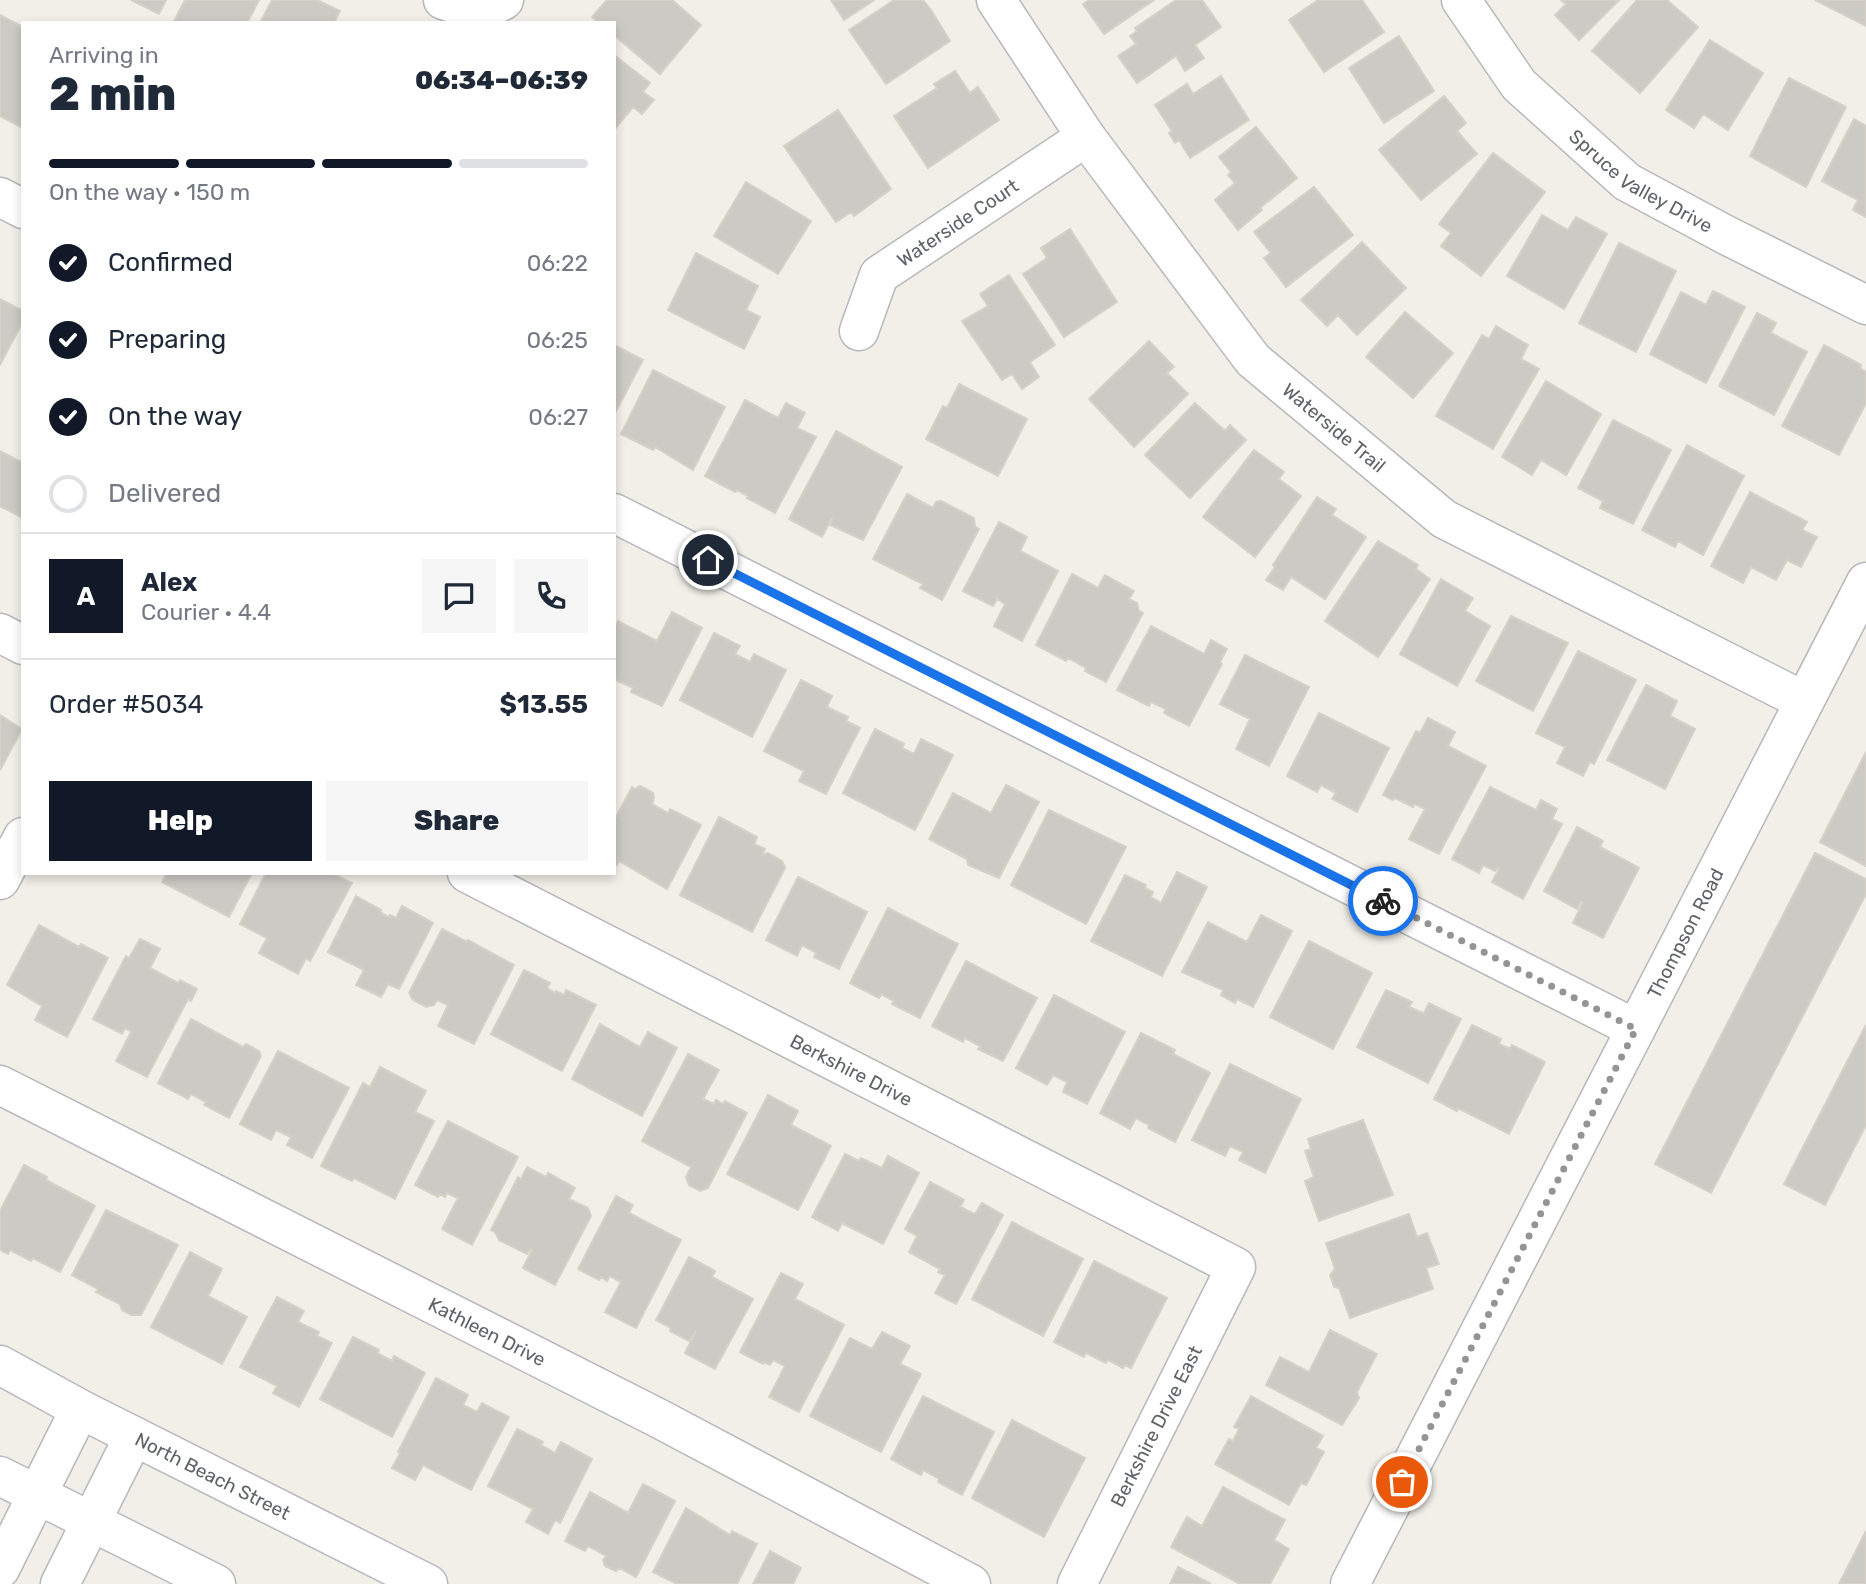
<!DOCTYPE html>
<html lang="en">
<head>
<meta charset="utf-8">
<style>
	body { margin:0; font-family:Rubik,sans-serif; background:#f6f6f7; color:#1f2937; height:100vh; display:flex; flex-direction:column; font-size:26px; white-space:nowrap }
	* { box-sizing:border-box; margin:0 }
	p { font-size:23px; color:#747a83 }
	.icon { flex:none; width:38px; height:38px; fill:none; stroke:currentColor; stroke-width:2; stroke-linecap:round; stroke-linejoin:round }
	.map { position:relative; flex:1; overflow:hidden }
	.sheet { position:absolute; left:21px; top:21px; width:595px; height:854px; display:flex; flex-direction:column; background:#fff; border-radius:0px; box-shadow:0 4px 10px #0003 }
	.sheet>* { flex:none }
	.pin { position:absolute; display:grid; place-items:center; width:60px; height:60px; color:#fff; margin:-30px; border:4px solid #fff; border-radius:50%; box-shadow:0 2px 7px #0007 }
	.courier { position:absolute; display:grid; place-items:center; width:70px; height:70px; margin:-35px; border:5px solid #1a73e8; border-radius:50%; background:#fff; color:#222; box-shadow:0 2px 9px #0007 }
	.headline em { font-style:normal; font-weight:800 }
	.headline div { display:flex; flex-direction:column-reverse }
	.headline { display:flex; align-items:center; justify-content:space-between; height:119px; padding:0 28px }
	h1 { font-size:46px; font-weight:800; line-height:52px }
	.bar { display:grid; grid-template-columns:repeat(4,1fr); gap:10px 7px; align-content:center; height:84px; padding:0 28px }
	.bar i { height:9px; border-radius:5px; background:#e0e1e3 }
	.bar .on { background:#111827 }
	.bar p { grid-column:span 4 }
	.line { display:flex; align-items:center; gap:18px; padding:0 28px; border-top:2px solid #e0e1e3 }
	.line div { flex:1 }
	.round { display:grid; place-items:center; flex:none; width:74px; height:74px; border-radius:0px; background:#f6f6f7 }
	ol { padding:0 28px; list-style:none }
	li { display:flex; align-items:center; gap:21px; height:77px }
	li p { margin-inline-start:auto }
	li .icon { padding:7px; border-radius:50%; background:#111827; color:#fff; stroke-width:4 }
	li:last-child { color:#747a83 }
	li i { width:38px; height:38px; border:4px solid #e0e1e3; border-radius:50% }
	.cta { display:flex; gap:14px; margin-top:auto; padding:14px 28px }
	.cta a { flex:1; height:80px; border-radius:0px; background:#111827; color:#fff; font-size:28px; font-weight:800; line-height:80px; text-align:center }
	.cta a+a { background:#f6f6f7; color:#1f2937 }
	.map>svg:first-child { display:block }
	.building { fill:#cccac5; stroke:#d6d1c6; stroke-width:2 }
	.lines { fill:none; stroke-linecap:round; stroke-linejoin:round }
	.minor-casing { stroke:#b5b8bc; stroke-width:41 }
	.tertiary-casing { stroke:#b5b8bc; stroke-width:41 }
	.secondary-casing { stroke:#b6babf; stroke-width:41 }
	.minor { stroke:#fff; stroke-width:38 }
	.tertiary { stroke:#fff; stroke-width:38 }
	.secondary { stroke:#fff; stroke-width:38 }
	.done { stroke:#929495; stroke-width:7; stroke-dasharray:0 12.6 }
	.route { stroke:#1a73e8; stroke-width:9 }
	.labels { text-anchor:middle; stroke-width:6; stroke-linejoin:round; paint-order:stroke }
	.street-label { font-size:19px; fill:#5f6368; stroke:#fff }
</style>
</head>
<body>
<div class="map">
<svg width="1866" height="1584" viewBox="0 0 1866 1584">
	<rect width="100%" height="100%" fill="#f1efe8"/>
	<path class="building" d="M131,0H166L159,14Z
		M185,0H259L247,23H173Z
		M272,0H317L340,11L334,23H260Z
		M607,0H672L701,25L660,74L614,35V23H599L592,17Z
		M831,0H874L844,20Z
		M894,0H923L931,10L950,41L886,84L849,30Z
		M1090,0H1154L1104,34L1083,4Z
		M1176,0H1202L1221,27L1195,45L1204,58L1185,71L1176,56L1137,83L1118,56L1136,44L1130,36L1137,31L1135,28Z
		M1318,0H1362L1384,32L1324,72L1289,20Z
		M1561,0H1619L1579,40L1555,15L1566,4Z
		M1637,0H1667L1698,27L1640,93L1592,51Z
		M1815,0H1866V26Z
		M0,15L23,27V128L0,116Z
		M1399,36L1434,91L1384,123L1349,68Z
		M1710,40L1763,73L1728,130L1703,114L1694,128L1666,110Z
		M614,55L650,83L643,92L654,100L642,114L633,107L614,130Z
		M955,71L970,93L978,87L999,120L928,168L894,116L937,88L934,84Z
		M1221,76L1249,120L1190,158L1179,140L1175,143L1169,133L1172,131L1155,105L1187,84L1193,94Z
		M1789,78L1846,107L1806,187L1750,156Z
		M1444,96L1466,123L1457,131L1477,154L1421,200L1379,150Z
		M838,110L891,189L854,216L851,212L836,222L784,146Z
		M1854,119L1866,126V217L1853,210L1858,200L1822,181Z
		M1256,127L1297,178L1260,208L1262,210L1238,230L1215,200L1235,183L1228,175L1231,172L1219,157Z
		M1493,153L1545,192L1481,276L1441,246L1451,233L1439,224Z
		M746,182L811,221L778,274L714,236Z
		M1314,187L1353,235L1286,287L1264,258L1271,253L1254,232Z
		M1542,215L1568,230L1576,217L1607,234L1564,309L1507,276Z
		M1070,229L1117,302L1064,337L1023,274L1047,258L1041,248Z
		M1362,242L1406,288L1357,335L1338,315L1327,326L1301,300Z
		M1619,243L1676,271L1636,352L1579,323Z
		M696,253L758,286L746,310L760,317L744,349L668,310Z
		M1009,275L1055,345L1030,362L1039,377L1022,389L1012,374L1002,380L962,321L988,306L980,294Z
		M1713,291L1745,307L1706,383L1650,354L1681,292L1706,305Z
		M0,299L23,311V321L0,365Z
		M1405,312L1453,353L1413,398L1366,357Z
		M1757,313L1776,323L1771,333L1807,352L1774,415L1719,386Z
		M1496,326L1528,345L1521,359L1539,369L1493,449L1436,416L1482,335L1489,339Z
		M1149,341L1174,367L1167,373L1188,394L1134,447L1089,399Z
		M614,345L643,360L614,415Z
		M1824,345L1861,365L1860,368L1866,372V403L1839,455L1782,426Z
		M653,370L725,407L693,470L655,447L653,450L621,434Z
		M1546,381L1601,414L1566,475L1541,460L1532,475L1502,457Z
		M959,384L1027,419L998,476L926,439L943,406L947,408Z
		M745,400L778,418L786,403L805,413L797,428L816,437L775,513L747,498L748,496L737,490L735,492L705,476Z
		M1195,403L1225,431L1230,425L1246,440L1190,498L1145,455Z
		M1613,420L1671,450L1633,524L1600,508L1603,501L1578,488Z
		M836,431L902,467L863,540L830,525L832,518L822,537L789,519Z
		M1687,445L1744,476L1703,555L1678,541L1675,547L1642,530Z
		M1254,450L1284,472L1279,479L1301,496L1255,557L1203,517Z
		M0,451L23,463V518L0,506Z
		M1750,492L1807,522L1802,530L1817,537L1801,567L1787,560L1776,580L1751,567L1743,583L1711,566Z
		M907,494L933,508L936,502L941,501L974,518L975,527L979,529L942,600L920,588L923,584L873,559Z
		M1317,497L1336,509L1332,515L1366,537L1325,599L1291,577L1283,590L1266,580L1275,567L1273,565Z
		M999,522L1027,537L1020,551L1058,571L1022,641L994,626L1005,604L997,599L993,606L963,591Z
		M1378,541L1418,565L1416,569L1430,579L1378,657L1325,621Z
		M1072,574L1098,588L1105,575L1134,591L1129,599L1137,603L1139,611L1143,613L1106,682L1085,671L1086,668L1068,658L1066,661L1036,645Z
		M1441,579L1473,598L1465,611L1490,626L1457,686L1400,654Z
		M672,612L702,628L662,706L631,692L633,688L614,679V628L618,621L657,641Z
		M1511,616L1568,643L1533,711L1476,681Z
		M1151,626L1204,654L1211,640L1227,649L1220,662L1222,664L1189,726L1164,713L1166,709L1151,702L1149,706L1117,690Z
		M714,633L740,646L735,654L750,662L754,654L786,670L752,737L680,700Z
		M1578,651L1636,680L1594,764L1590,762L1583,776L1557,763L1565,747L1536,733Z
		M1245,655L1309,687L1269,766L1236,749L1250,719L1220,704Z
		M801,680L832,696L827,707L848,717L846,721L860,728L826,794L799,781L804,771L764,751Z
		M1646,685L1677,701L1670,716L1695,729L1665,789L1607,760Z
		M1319,713L1389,748L1357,812L1332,799L1336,793L1321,785L1317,792L1287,776Z
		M0,715L22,729L0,770Z
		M1428,718L1455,732L1448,746L1486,766L1439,854L1409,839L1425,809L1415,804L1413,807L1395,798L1393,800L1383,795L1416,731L1420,733Z
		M875,729L904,744L902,748L914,754L921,739L953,755L915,830L843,793Z
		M1866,752V866L1820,842Z
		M1006,785L1039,802L999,878L968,865L967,859L929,839L953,793L991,813Z
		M640,786L653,793L654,798L652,804L668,813L670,809L701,825L667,889L619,861L617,865L614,863V821L632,787L635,789Z
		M1490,787L1536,810L1541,800L1557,809L1552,819L1562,824L1523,899L1492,882L1499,869L1497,868L1495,871L1483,865L1479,873L1452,859Z
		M1049,810L1126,847L1086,924L1011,885Z
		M719,817L757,837L754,844L765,849L762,855L768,853L782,861L785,868L752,932L680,895Z
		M1577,827L1603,841L1600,847L1639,868L1603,938L1573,923L1583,902L1581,901L1577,909L1544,891Z
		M1815,853L1866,879V894L1711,1193L1655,1164Z
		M1177,872L1207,887L1162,976L1091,941L1125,875L1146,885L1145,888L1153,892L1151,897L1161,903Z
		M167,873H252L229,917L162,882Z
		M266,873H331L352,883L310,961L306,958L298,974L259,953L267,938L240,924Z
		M798,877L867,912L839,969L814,957L816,953L802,945L797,956L766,940Z
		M356,896L381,910L380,912L389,917L390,915L396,918L402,906L433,923L399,989L388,984L381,997L356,985L364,970L328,952Z
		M888,908L958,944L920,1018L892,1004L894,1001L881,994L879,998L850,983Z
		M1261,915L1292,931L1253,1007L1237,999L1235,1003L1221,995L1223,990L1182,972L1208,922L1247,942Z
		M39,925L79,947L81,944L108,958L67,1037L35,1020L42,1006L7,985Z
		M442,929L467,942L468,940L514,965L474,1044L438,1026L448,1005L437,1000L434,1005L426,1007L413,1000L409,993Z
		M140,939L160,949L150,968L178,983L180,980L197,989L191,1001L188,999L147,1077L116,1061L131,1032L125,1028L122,1034L93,1019L126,956L129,958Z
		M1309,941L1372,973L1333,1049L1270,1017Z
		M966,961L1037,998L1003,1061L978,1049L980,1046L965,1038L963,1042L932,1026Z
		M524,970L550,983L547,988L555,993L556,991L564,995L566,990L596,1005L562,1071L491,1034Z
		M1386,990L1412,1002L1409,1007L1418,1011L1424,1013L1429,1003L1461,1019L1428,1083L1357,1047Z
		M1054,995L1125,1032L1087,1104L1063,1092L1067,1082L1053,1075L1047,1085L1016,1068Z
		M191,1019L243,1047L246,1044L259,1051L261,1056L229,1118L204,1105L206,1102L191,1094L188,1099L158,1083Z
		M600,1024L640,1047L648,1032L677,1048L642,1116L572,1079Z
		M1472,1025L1501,1039L1499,1044L1510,1049L1512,1045L1545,1062L1509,1134L1458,1108L1457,1111L1434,1099Z
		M1866,1025V1125L1825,1205L1784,1184Z
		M1141,1033L1175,1050L1173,1054L1210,1073L1175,1142L1148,1128L1149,1125L1136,1118L1130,1129L1100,1113Z
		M278,1051L349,1088L312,1158L287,1145L291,1137L276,1130L271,1140L240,1124Z
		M688,1054L719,1070L703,1099L714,1104L716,1100L723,1104L725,1101L747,1113L708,1188L700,1191L689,1185L686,1177L691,1167L642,1141Z
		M1230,1064L1301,1099L1265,1173L1239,1160L1243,1152L1230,1146L1225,1156L1192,1140Z
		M380,1067L426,1091L415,1112L434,1121L395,1199L354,1178L352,1181L321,1166L363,1083L370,1087Z
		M768,1095L798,1111L791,1125L831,1146L798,1210L727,1174Z
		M1363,1120L1393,1195L1319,1221L1305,1181L1314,1177L1305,1151L1311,1149L1308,1139Z
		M448,1121L518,1157L472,1245L442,1229L458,1198L447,1193L445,1197L440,1194L438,1197L415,1185Z
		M845,1154L859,1161L861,1158L882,1168L888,1156L919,1173L883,1244L842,1223L838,1231L812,1217Z
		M24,1165L47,1177L46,1180L95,1206L60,1272L33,1258L31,1261L10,1250L8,1254L0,1250V1211Z
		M527,1167L546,1177L548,1173L575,1188L569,1199L588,1208L591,1216L555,1285L523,1268L532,1250L530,1249L527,1254L499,1240L495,1232L491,1230L518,1177L521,1179Z
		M930,1182L964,1200L960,1207L975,1214L982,1203L1003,1215L956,1304L935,1293L945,1275L938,1272L940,1269L909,1252L917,1236L905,1229Z
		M616,1196L633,1205L629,1213L681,1240L636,1328L605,1312L621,1282L610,1276L607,1281L601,1277L599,1280L578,1269Z
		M106,1210L178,1245L141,1315H131L122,1310L120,1304L96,1292L98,1289L72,1275Z
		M1409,1214L1417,1237L1427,1233L1439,1264L1426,1268L1433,1289L1350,1318L1339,1288L1334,1287L1330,1275L1335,1269L1326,1243Z
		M1012,1222L1083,1259L1043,1336L972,1299Z
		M190,1252L222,1269L208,1296L247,1317L222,1364L151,1327Z
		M689,1257L715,1271L712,1277L753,1299L715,1369L685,1353L696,1331L689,1341L670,1331L671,1328L656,1320Z
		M1094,1261L1167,1298L1131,1368L1125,1365L1123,1368L1108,1360L1106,1363L1086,1353L1084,1357L1054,1342Z
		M781,1273L803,1284L795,1299L844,1325L799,1412L769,1397L785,1366L773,1360L770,1365L764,1362L763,1364L740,1352Z
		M277,1297L304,1311L298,1322L319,1332L317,1336L332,1343L299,1407L273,1393L277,1386L240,1367Z
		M1330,1330L1377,1354L1357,1392L1359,1398L1342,1425L1266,1385L1280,1357L1309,1372Z
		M882,1332L910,1346L900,1364L921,1374L881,1452L810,1416L850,1338L872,1349Z
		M353,1337L379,1350L377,1353L392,1361L394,1356L425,1373L392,1437L320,1399Z
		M436,1378L468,1395L463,1405L477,1412L482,1403L509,1417L471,1490L423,1465L415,1480L392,1468L400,1453L398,1452Z
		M923,1396L994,1432L962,1495L938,1482L939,1479L923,1470L921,1475L891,1459Z
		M1251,1396L1323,1436L1316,1448L1324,1452L1306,1485L1301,1483L1289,1505L1215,1464L1229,1439L1233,1441L1239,1429L1234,1427Z
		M1012,1420L1085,1458L1044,1537L972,1498Z
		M517,1429L543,1442L541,1445L555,1453L561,1442L592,1459L560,1523L555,1520L548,1534L526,1522L533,1509L488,1486Z
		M643,1484L675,1501L636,1577L620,1568L616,1571L605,1566L603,1560L606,1556L588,1546L585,1551L565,1541L590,1492L628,1513Z
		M1223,1487L1285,1520L1274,1540L1289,1549L1270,1584H1240L1171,1547L1187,1517L1202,1526Z
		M686,1508L730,1535L732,1531L757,1544L737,1584H677L653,1572Z
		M1866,1531V1584H1839Z
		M770,1551L801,1568L793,1584H753Z
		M1178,1567L1211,1584H1170Z"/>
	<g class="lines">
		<defs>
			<g id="minor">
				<path d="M443,0C465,8 482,13 504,0"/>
				<path id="s1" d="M1461,0L1519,85L1627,182L1726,235L1866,305"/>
				<path d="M0,197L23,209"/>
				<path id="s2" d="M859,331L879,275L1086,137"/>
				<path d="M614,513L1636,1029"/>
				<path d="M0,633L23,645"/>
				<path id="s3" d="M467,873L1236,1267L1077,1584"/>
				<path d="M0,880L23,837"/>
				<path id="s4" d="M0,1085L658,1418L971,1584"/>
				<path d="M0,1569L80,1409"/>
				<path d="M60,1584L134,1436"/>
			</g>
			<g id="tertiary">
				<path id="s5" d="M996,0L1086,137L1253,360L1444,519L1804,701"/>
				<path id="s6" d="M1350,1584L1866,582"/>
			</g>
			<g id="secondary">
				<path id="s7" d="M0,1365L80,1409L428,1584"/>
				<path d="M0,1476L216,1584"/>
			</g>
		</defs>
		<use href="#minor" class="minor-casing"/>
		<use href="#tertiary" class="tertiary-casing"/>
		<use href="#secondary" class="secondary-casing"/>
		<use href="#minor" class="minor"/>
		<use href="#tertiary" class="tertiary"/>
		<use href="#secondary" class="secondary"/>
	</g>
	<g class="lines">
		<path class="done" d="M1383,901L1636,1029L1402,1482"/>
		<path class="route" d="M708,560L1383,901"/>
	</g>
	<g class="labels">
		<g class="street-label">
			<text dy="7" stroke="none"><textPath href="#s1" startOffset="259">Spruce Valley Drive</textPath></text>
			<text dy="7" stroke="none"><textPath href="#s2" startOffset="154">Waterside Court</textPath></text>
			<text dy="7" stroke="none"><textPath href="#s5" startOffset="548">Waterside Trail</textPath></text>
			<text dy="7" stroke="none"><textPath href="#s6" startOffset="732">Thompson Road</textPath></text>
			<text dy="7" stroke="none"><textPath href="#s3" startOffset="432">Berkshire Drive</textPath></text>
			<text dy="7" stroke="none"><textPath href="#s4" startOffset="546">Kathleen Drive</textPath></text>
			<text transform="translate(1156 1426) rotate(-63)" y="7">Berkshire Drive East</text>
			<text dy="7" stroke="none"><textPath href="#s7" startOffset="240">North Beach Street</textPath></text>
		</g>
	</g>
</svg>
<div class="pin" style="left:1402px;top:1482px;background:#ea580c"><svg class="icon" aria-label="bag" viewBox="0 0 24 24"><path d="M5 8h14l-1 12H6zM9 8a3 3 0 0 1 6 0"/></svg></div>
<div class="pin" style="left:708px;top:560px;background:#1f2937"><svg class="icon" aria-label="home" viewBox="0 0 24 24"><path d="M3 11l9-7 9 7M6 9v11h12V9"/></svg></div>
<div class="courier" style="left:1383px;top:901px"><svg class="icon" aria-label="bike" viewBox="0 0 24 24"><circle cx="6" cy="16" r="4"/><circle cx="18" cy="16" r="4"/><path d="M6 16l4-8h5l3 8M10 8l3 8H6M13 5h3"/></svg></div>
<section class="sheet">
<div class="headline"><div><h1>2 min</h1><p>Arriving in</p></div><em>06:34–06:39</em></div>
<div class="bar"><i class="on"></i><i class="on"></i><i class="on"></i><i></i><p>On the way · 150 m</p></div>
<ol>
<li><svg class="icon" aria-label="check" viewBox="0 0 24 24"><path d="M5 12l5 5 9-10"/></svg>Confirmed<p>06:22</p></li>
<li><svg class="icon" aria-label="check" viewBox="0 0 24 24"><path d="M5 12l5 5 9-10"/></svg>Preparing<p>06:25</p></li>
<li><svg class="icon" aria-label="check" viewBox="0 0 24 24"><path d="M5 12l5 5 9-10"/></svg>On the way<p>06:27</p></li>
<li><i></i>Delivered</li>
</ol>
<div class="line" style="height:126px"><b class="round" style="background:#111827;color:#fff">A</b><div><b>Alex</b><p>Courier · 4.4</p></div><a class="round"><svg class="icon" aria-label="chat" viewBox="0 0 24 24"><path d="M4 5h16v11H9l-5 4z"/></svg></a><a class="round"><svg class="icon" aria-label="phone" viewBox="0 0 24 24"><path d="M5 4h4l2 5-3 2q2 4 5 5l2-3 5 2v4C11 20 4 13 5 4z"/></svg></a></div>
<div class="line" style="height:91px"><div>Order #5034</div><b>$13.55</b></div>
<div class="cta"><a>Help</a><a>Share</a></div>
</section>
</div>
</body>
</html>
